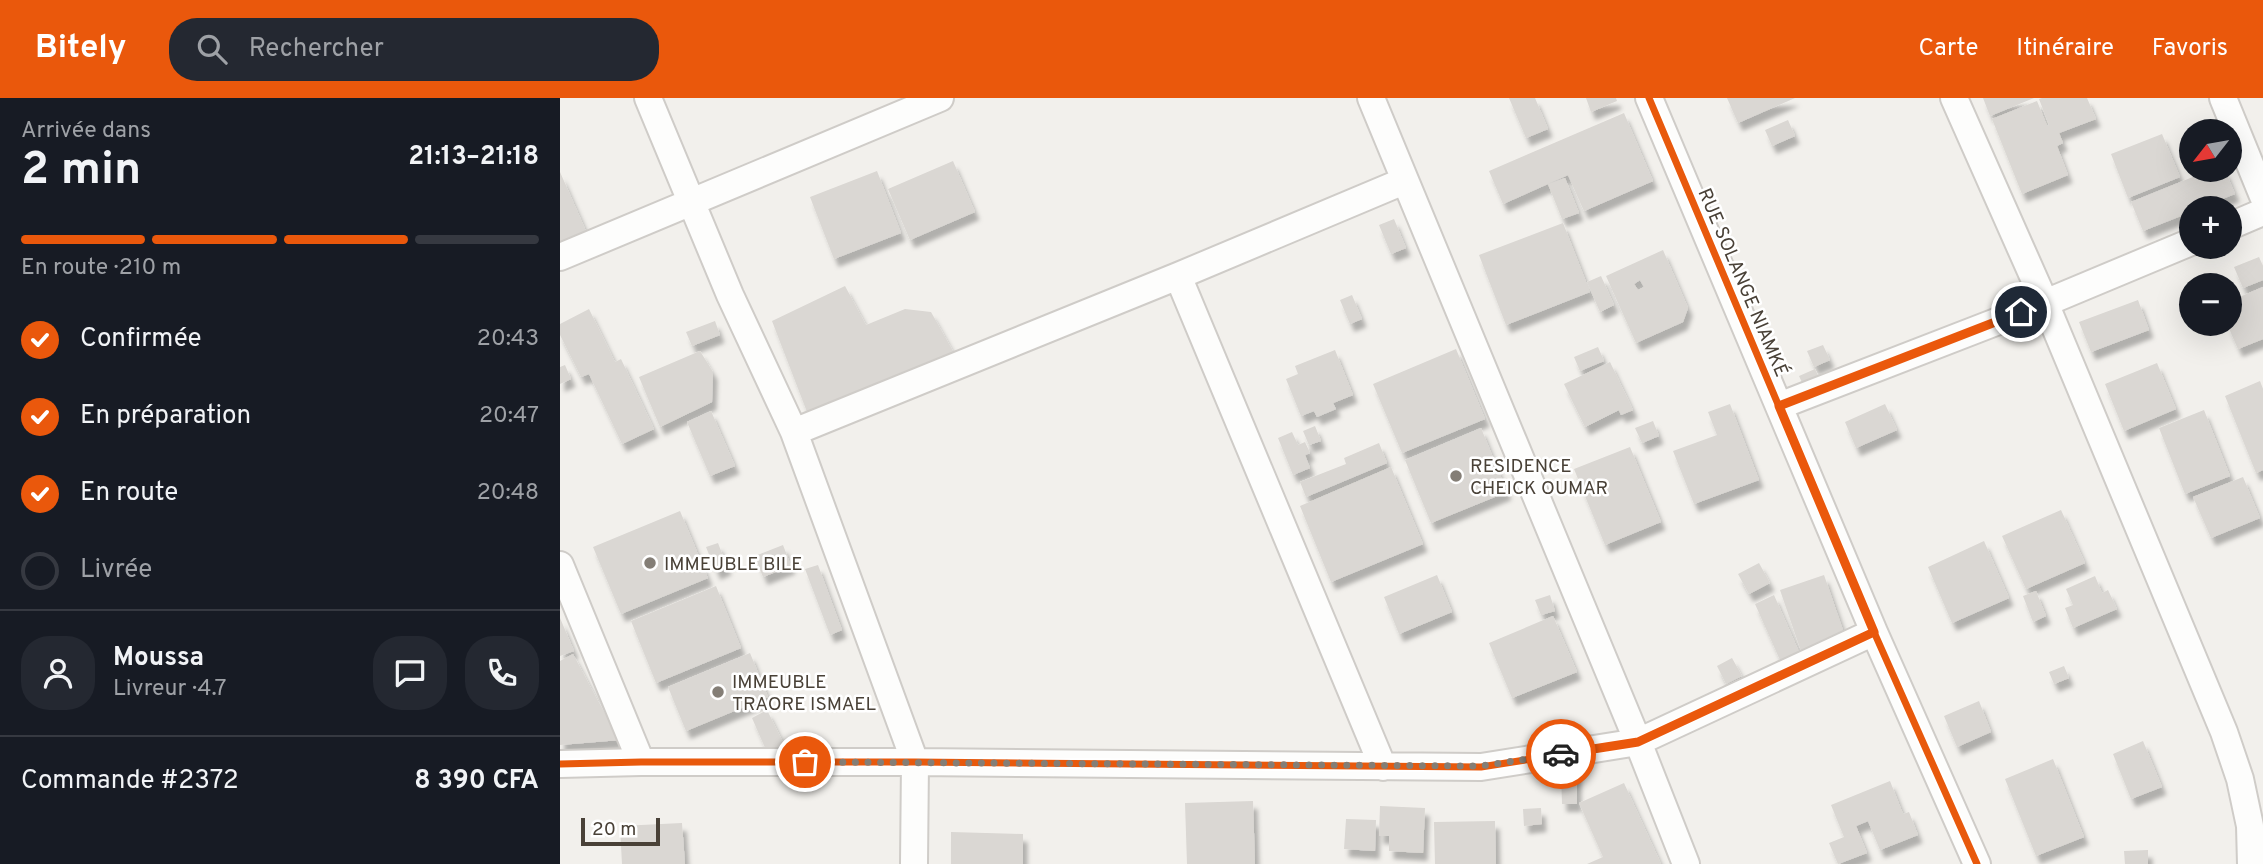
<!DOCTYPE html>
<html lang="fr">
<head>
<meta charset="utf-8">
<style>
	body { margin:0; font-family:Overpass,sans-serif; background:#242831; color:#f1f3f6; height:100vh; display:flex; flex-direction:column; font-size:26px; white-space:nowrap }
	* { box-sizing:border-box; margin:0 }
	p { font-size:23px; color:#9ea1a6 }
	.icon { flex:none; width:38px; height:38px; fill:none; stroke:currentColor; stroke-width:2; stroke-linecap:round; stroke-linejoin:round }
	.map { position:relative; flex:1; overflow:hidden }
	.panel { display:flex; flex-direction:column; background:#171b24; width:560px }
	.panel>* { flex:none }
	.needle { width:46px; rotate:239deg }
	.tools { position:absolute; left:1619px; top:21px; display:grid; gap:14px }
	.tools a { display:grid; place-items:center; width:63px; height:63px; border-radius:50%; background:#171b24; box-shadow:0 7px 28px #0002; font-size:35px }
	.scale { position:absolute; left:21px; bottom:18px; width:79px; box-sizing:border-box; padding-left:7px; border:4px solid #494137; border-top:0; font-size:19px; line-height:24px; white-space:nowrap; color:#494137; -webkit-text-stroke:5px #fff; paint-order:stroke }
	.pin { position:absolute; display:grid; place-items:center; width:60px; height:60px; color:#fff; margin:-30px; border:4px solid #fff; border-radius:50%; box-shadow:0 2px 7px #0007 }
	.courier { position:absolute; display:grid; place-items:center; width:70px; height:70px; margin:-35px; border:5px solid #ea580c; border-radius:50%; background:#fff; color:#222; box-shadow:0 2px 9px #0007 }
	.summary em { font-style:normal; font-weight:700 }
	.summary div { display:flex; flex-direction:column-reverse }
	.summary { display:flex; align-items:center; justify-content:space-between; height:119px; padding:0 21px }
	h1 { font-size:46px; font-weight:700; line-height:52px }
	.bar { display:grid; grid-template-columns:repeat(4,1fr); gap:10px 7px; align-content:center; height:84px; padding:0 21px }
	.bar i { height:9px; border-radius:5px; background:#363941 }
	.bar .on { background:#ea580c }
	.bar p { grid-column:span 4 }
	.line { display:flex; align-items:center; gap:18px; padding:0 21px; border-top:2px solid #363941 }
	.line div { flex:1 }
	.round { display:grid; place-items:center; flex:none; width:74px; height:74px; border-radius:28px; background:#242831 }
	ol { padding:0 21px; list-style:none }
	li { display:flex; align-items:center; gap:21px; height:77px }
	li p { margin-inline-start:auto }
	li .icon { padding:7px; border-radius:50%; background:#ea580c; color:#fff; stroke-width:4 }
	li:last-child { color:#9ea1a6 }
	li i { width:38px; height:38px; border:4px solid #363941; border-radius:50% }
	header { display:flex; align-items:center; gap:42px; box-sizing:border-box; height:98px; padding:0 35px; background:#ea580c; color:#fff }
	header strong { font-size:33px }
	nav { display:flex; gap:38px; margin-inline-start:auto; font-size:24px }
	.search { width:490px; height:63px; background:#242831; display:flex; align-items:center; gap:18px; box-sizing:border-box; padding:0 24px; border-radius:28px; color:#9ea1a6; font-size:26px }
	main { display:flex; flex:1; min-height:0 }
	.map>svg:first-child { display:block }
	.building { fill:#dad7d3; fill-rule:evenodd; filter:url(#shadow) }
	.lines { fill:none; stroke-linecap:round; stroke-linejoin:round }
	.minor-casing { stroke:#cfccc8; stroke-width:30 }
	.minor { stroke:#fdfdfc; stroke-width:26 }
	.cycleway-casing { stroke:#fff; stroke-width:11 }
	.cycleway { stroke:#e8590c; stroke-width:7 }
	.done { stroke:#847e76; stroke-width:7; stroke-dasharray:0 12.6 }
	.route { stroke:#ea580c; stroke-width:9 }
	.poi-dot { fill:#847e76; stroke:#fff; stroke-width:2.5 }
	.labels { text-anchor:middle; stroke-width:5; stroke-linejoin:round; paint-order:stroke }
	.street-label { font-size:19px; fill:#494137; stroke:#fff }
	.poi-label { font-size:19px; fill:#494137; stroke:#fff; text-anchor:start }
</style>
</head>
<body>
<header>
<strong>Bitely</strong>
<div class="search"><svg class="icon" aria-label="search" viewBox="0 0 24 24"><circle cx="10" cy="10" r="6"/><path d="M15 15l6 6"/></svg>Rechercher</div>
<nav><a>Carte</a><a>Itinéraire</a><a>Favoris</a></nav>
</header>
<main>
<section class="panel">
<div class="summary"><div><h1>2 min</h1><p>Arrivée dans</p></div><em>21:13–21:18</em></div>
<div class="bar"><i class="on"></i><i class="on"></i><i class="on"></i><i></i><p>En route · 210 m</p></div>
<ol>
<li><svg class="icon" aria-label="check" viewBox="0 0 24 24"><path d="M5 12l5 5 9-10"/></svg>Confirmée<p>20:43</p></li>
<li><svg class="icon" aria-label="check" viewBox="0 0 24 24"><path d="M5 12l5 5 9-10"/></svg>En préparation<p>20:47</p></li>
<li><svg class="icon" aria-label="check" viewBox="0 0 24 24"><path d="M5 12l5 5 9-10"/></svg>En route<p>20:48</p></li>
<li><i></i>Livrée</li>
</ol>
<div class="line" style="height:126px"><a class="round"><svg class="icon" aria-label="person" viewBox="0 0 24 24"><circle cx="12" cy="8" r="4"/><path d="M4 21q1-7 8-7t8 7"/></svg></a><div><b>Moussa</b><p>Livreur · 4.7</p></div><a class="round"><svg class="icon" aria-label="chat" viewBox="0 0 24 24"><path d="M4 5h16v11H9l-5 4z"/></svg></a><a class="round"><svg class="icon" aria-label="phone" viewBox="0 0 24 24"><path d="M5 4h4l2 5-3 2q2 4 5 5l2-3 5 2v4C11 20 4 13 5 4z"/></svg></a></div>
<div class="line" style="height:91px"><div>Commande #2372</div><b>8 390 CFA</b></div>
</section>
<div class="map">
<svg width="1703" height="766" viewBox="0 0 1703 766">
	<defs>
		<filter id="shadow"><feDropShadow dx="4.5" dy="8" stdDeviation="2" flood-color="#0004"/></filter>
	</defs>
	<rect width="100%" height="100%" fill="#f2f0ec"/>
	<path class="building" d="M949,0H975L988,31L966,40Z
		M1026,0H1056L1057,3L1031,14Z
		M1167,0H1235L1178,25Z
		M1423,0H1474L1430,18Z
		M1482,0H1527L1536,21L1499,35L1503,45L1497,48L1508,77L1462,96L1432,21L1477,3L1487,28L1489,27L1479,1Z
		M1064,15L1093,83L1024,113L1008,77L943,106L929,73Z
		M1228,22L1235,38L1212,48L1205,32Z
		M1602,36L1620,79L1568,100L1551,56Z
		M393,63L415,114L350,142L328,91Z
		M1650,72H1665L1675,96L1639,110H1631V114L1583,133L1571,104Z
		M317,73L341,135L274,161L250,99Z
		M0,74L29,140L0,152Z
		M1005,80L1019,115L1002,121L988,86Z
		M834,121L846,150L831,156L819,127Z
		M1003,125L1030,194L946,227L919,157Z
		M1103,152L1128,210L1123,224L1076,245L1046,178ZM1080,182L1084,189L1078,192L1074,186Z
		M1699,159L1703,168V182L1683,190L1674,169Z
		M1041,178L1054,207L1040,214L1027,184Z
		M285,188L306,227L345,211L371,214L398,262L249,319L212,223Z
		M1703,189V241L1678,251L1667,226H1670V203Z
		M792,197L802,221L790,226L780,202Z
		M1578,202L1589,232L1531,254L1519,224Z
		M29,211L55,264L61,261L94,331L62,346L29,276L21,279L0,237V226Z
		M155,223L160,237L132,248L126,234Z
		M1263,247L1270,262L1254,269L1247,253Z
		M1038,249L1044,263L1020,273L1014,259Z
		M896,251L925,321L842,355L813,286Z
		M775,252L793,297L773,305L776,311L757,319L754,313L741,318L726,281L738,276L735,268Z
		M140,253L153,274L152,304L100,329L79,279Z
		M1050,264L1073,312L1061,317L1059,312L1025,329L1004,286Z
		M1597,265L1616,311L1564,333L1545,286Z
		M5,267L11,281L0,286V269Z
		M1255,271L1262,286L1246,293L1239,278Z
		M1700,283L1703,291V372L1696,375L1665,298Z
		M1170,306L1199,382L1134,406L1113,353L1157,337L1148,314Z
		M1325,306L1337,332L1296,350L1285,324Z
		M1644,312L1670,378L1625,396L1599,330Z
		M151,313L175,368L150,378L127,324Z
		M1093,323L1099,338L1082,345L1075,330Z
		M755,328L761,343L749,347L743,333Z
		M921,330L947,394L871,425L845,362Z
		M732,334L738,347L745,344L750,355L745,357L750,370L733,377L718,340Z
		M819,345L827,365L746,399L740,384L786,366L784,360Z
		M1070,349L1101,424L1045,447L1014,371Z
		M831,369L863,446L771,484L740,408Z
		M1683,379L1700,420L1651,440L1633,399Z
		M1501,412L1525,465L1466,491L1442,438Z
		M120,413L148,480L61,516L33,449Z
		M1424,443L1449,500L1392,525L1368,469Z
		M158,445L167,469L156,474L146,449Z
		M223,447L231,468L203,479L195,458Z
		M1199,465L1210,485L1189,496L1178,476Z
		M258,467L282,532L270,537L245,471Z
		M877,477L892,514L839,536L824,499Z
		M1264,477L1285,538L1241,553L1220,492Z
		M1535,478L1542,495L1548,492L1557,511L1513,530L1505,510L1513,507L1506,491Z
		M156,488L181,550L96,585L71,523Z
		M1476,493L1486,518L1473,524L1463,498Z
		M990,497L995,513L981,517L975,502Z
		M1214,497L1239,554L1220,562L1195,506Z
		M993,518L1017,574L952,600L929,545Z
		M0,520L14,553L0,558Z
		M190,555L208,599L126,633L108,589Z
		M13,556L38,603L60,642L0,647V563Z
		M1172,560L1182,578L1166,586L1157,568Z
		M1504,568L1509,580L1494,586L1489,574Z
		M1419,603L1431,634L1397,649L1384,618Z
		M207,612L226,650L206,652L192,620Z
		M1583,643L1602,689L1571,701L1553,656Z
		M1493,661L1524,739L1476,758L1445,681Z
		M1001,673H1017V706H1002Z
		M1330,683L1343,716L1349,714L1358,737L1320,752L1308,723L1296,728L1307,755L1278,766L1269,745L1284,739L1271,707Z
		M1064,685L1101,766H1027L1043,759L1019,705Z
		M693,703L695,766H627L625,705Z
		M820,708L865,710L863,755L829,753V738H819Z
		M981,710L982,726L964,728L963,711Z
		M786,721L816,722L815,753L784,751Z
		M935,723L936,766H875L874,724Z
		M122,725L125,766H62L60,728Z
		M391,734L463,736V766H391Z
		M1588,752V766H1565L1564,753Z"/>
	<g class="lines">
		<defs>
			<path id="minor" d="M88,0L170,197L234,334L355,664L354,766
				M811,0L1078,644L1126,766
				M1089,0L1314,534L1417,766
				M1394,0L1485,205L1664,634L1680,681L1690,728L1691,766
				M1663,0L1703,98
				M1670,128L1703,114
				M0,159L380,0
				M618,178L823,669
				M1219,308L1485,205L1631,144
				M234,334L618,178L844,83
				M0,467L81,664
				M0,666L81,664H355L921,669L1078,644L1314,534"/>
		</defs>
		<use href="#minor" class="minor-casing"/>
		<use href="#minor" class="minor"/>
		<defs>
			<path id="cycleway" d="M1089,0L1314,534L1417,766
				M0,666L81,664H355L921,669L1078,644L1314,534"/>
		</defs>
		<use href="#cycleway" class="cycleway-casing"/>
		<use href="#cycleway" class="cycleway"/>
	</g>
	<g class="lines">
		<path class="done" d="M245,664L921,668L1001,656"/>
		<path class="route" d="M1001,656L1078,644L1314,534L1219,308L1461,214"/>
	</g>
	<g class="poi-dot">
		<circle cx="896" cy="378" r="7"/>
		<circle cx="90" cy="465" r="7"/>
		<circle cx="158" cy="594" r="7"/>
	</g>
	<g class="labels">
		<g class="street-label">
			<text transform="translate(1184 184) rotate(67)" y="7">RUE SOLANGE NIAMKÉ</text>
		</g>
		<g class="poi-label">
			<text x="910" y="374">RESIDENCE<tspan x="910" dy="22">CHEICK OUMAR</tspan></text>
			<text x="104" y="472">IMMEUBLE BILE</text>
			<text x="172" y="590">IMMEUBLE<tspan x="172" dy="22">TRAORE ISMAEL</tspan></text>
		</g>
	</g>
</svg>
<div class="tools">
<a><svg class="needle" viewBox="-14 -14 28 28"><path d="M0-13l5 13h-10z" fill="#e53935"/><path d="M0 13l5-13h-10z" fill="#9ea1a6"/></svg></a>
<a>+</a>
<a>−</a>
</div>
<div class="scale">20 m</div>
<div class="pin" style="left:245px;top:664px;background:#ea580c"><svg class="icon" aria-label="bag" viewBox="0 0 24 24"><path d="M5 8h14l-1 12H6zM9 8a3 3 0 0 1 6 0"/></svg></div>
<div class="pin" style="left:1461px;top:214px;background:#1f2937"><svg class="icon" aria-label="home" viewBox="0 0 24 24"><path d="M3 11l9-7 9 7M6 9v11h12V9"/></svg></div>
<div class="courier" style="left:1001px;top:656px"><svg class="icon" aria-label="car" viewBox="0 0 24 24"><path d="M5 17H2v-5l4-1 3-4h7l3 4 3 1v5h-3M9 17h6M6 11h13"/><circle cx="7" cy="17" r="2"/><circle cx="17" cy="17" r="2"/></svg></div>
</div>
</main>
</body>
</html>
